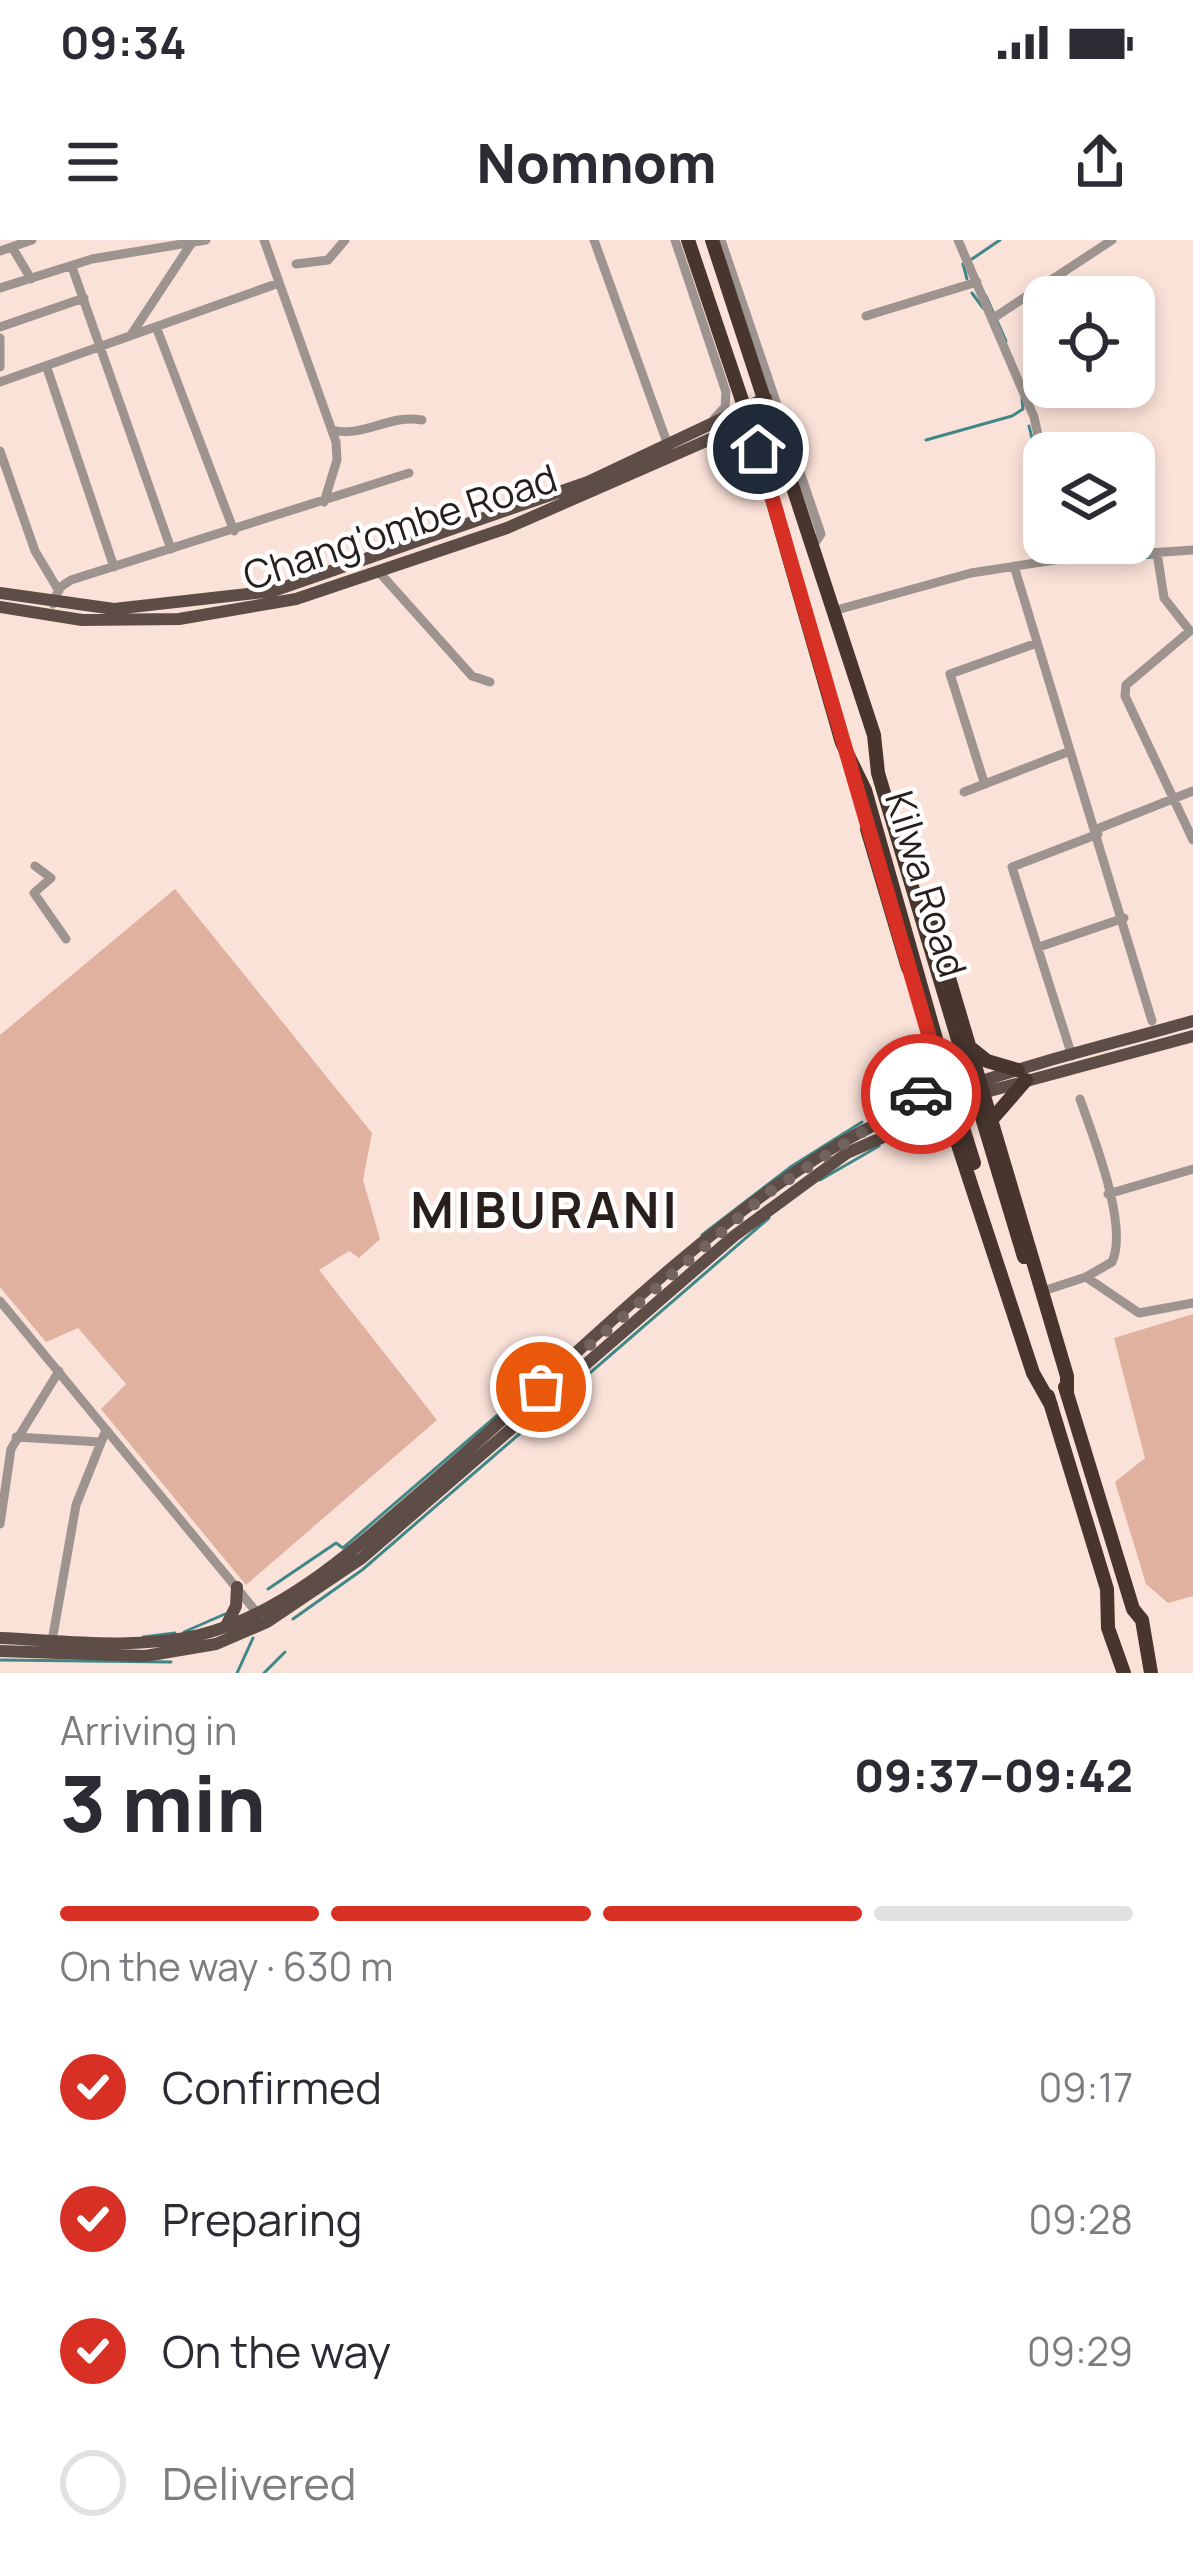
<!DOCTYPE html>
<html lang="en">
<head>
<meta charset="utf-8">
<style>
	body { margin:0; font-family:Manrope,sans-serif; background:#f7f7f7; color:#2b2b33; height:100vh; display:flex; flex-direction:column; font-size:45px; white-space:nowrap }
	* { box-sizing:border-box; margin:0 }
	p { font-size:39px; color:#7c7c81 }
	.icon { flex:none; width:66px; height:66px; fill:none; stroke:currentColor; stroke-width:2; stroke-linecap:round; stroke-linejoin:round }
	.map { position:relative; height:1433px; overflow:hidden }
	.sheet { display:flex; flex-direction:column; background:#fff; flex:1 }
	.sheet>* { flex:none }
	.controls { position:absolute; left:1023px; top:36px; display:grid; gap:24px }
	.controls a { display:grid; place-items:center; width:132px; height:132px; border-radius:24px; background:#fff; box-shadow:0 6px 18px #0003; font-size:60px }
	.pin { position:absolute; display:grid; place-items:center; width:102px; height:102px; color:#fff; margin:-51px; border:6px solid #fff; border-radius:50%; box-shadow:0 3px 12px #0007 }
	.courier { position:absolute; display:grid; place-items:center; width:120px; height:120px; margin:-60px; border:9px solid #d93025; border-radius:50%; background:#fff; color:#222; box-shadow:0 3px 15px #0007 }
	.head em { font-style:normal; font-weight:800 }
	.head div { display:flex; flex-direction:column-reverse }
	.head { display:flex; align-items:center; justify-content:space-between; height:204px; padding:0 60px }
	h1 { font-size:78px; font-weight:800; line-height:90px }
	.bar { display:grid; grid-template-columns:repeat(4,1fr); gap:18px 12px; align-content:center; height:144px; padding:0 60px }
	.bar i { height:15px; border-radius:9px; background:#e1e1e2 }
	.bar .on { background:#d93025 }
	.bar p { grid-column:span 4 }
	ol { padding:0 60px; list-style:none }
	li { display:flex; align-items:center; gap:36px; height:132px }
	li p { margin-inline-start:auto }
	li .icon { padding:12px; border-radius:50%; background:#d93025; color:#fff; stroke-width:4 }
	li:last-child { color:#7c7c81 }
	li i { width:66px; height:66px; border:6px solid #e1e1e2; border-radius:50% }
	.status { display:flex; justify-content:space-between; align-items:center; height:84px; padding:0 60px; background:#fff; direction:ltr }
	.status svg { height:33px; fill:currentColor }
	header { display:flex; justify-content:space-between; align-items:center; height:156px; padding:0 60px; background:#fff; font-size:54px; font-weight:800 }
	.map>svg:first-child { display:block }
	.green { fill:#dfb19e }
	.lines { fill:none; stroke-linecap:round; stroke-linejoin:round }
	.stream { stroke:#3f8788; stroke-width:3 }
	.minor { stroke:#9d938f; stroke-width:9 }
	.major { stroke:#5e4d47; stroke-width:12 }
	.highway { stroke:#48362e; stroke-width:14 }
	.highway-bridge { stroke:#48362e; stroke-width:14 }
	.done { stroke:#72635e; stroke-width:12; stroke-dasharray:0 21.6 }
	.route { stroke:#d93025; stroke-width:15 }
	.labels { text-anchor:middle; stroke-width:9; stroke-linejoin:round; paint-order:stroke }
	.street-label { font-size:39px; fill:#281f1c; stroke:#fff }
	.district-label { font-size:51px; font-weight:bold; letter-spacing:3px; fill:#281f1c; stroke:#fff }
</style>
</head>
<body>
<div class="status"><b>09:34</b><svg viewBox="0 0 49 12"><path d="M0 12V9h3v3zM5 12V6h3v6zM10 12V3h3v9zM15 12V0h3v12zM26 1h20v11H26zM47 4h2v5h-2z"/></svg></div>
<header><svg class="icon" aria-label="menu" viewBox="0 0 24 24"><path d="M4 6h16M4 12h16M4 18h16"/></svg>Nomnom<svg class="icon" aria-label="share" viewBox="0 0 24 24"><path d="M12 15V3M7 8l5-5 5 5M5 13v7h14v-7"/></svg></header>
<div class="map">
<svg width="1193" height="1433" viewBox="0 0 1193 1433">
	<rect width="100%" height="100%" fill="#fbe2d9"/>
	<path class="green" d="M175,649L372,893L363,940L380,999L359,1018L349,1011L319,1030L437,1180L246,1345L101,1169L126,1144L78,1088L46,1102L0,1047V795Z
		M1193,1074V1356L1168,1363L1146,1344L1115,1242L1145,1218L1114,1098Z"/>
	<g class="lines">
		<path class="stream" d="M972,19L1000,0
			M963,24L967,39
			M972,53L983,68
			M986,56L1006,101
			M1029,186L1044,247
			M926,200L1012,176L1023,169L1022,159
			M1043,312L1052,311V303
			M1121,319L1154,317
			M820,940L879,906
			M702,995L792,926L862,882
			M268,1349L336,1303L343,1308L515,1160
			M293,1379L362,1330L769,978
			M184,1392L225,1374
			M143,1397L175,1393
			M0,1420L171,1422
			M237,1433L253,1398
			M264,1433L285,1412"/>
		<path class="minor" d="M264,0L336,202L337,220L324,262
			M594,0L669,208
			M675,0L726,152L725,167L714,179
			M721,0L821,294L813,306
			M958,0L1034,177L1044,223
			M12,7L31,39
			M0,11L32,0
			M296,24L328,20L345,0
			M72,27L171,309
			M0,48L92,19L206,0
			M866,76L977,42
			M992,79L1112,0
			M0,87L84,58
			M157,89L234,291
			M131,95L191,4
			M0,98V127
			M47,128L114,327
			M0,142L279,43
			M332,190C365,198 388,174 422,180
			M0,211L35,311L59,351
			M1157,313L1164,358L1190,391L1126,445L1125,456L1193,600
			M1014,326L1152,781
			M379,332L472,436L490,442
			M53,364L59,348L71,340L409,233
			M833,371L971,333L1061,319L1193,310
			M984,542L950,434L1037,403
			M964,552L1070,511
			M1097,589L1193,551
			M35,626L51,638L34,653L66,699
			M1039,707L1124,678
			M1072,816L1012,627L1098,594
			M1080,859C1093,896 1129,986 1112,1022L1086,1037
			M1108,954L1193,929
			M1043,1051L1086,1037L1139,1073L1193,1063
			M0,1061L258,1374
			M16,1197L100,1202
			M0,1284L11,1209L59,1131
			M52,1401L76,1265L106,1190"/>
		<path class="major" d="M0,353L114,369L273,351L588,242L766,158
			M0,367L82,380L179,379L296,359L507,288L770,173
			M226,1386L236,1366L237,1347
			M0,1398C66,1401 133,1410 199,1395C289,1373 363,1301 432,1242C552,1139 680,1007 812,921C926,845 1063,818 1193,781
			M0,1411L145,1416L216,1404L267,1382L362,1318L734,996L847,913L986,852L1193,796"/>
		<path class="highway" d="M688,0L754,196L842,503L865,550L944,827
			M712,0L874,495L878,533L965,823
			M867,589L908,728
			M925,657L1067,1136V1153
			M972,809L987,821L1018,830
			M935,819L942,856L1033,1133L1051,1165
			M980,871L1024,1017
			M885,877L921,853L935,828
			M994,877L1026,840
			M960,878L974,923
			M910,881L933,882L954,895
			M1065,1147L1133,1369L1142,1380L1151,1433
			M1048,1156L1107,1349L1108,1388L1124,1433"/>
		<path class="highway-bridge" d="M965,823L980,871
			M944,827L960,878"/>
	</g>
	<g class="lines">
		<path class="done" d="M541,1147L766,954L921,854"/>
		<path class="route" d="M758,209L934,813V835L921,854"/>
	</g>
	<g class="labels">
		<g class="street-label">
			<text transform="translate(400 287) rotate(-18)" y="14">Chang'ombe Road</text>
			<text transform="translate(926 644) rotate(73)" y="14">Kilwa Road</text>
		</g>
		<g class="district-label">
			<text x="545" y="988">MIBURANI</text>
		</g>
	</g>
</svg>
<div class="controls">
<a><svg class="icon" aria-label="locate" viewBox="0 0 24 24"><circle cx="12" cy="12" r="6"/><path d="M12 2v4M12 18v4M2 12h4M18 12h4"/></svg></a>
<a><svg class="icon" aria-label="layers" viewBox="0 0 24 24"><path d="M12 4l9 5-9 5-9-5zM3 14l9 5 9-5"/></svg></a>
</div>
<div class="pin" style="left:541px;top:1147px;background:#ea580c"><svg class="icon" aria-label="bag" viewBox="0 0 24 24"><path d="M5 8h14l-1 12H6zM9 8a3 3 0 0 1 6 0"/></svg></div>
<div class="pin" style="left:758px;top:209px;background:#1f2937"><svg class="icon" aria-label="home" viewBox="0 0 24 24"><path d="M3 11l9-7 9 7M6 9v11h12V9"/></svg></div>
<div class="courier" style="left:921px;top:854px"><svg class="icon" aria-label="car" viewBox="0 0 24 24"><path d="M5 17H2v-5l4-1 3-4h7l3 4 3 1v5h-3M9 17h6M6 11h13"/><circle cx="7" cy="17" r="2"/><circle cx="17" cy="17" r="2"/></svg></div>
</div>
<section class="sheet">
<div class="head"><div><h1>3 min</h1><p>Arriving in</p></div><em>09:37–09:42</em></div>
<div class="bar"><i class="on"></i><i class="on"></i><i class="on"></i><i></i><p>On the way · 630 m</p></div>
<ol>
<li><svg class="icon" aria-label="check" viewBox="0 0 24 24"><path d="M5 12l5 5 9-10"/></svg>Confirmed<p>09:17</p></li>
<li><svg class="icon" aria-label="check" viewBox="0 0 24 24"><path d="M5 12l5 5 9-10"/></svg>Preparing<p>09:28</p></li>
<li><svg class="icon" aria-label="check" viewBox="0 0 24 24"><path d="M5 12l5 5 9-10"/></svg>On the way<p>09:29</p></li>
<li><i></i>Delivered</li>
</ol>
</section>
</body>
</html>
